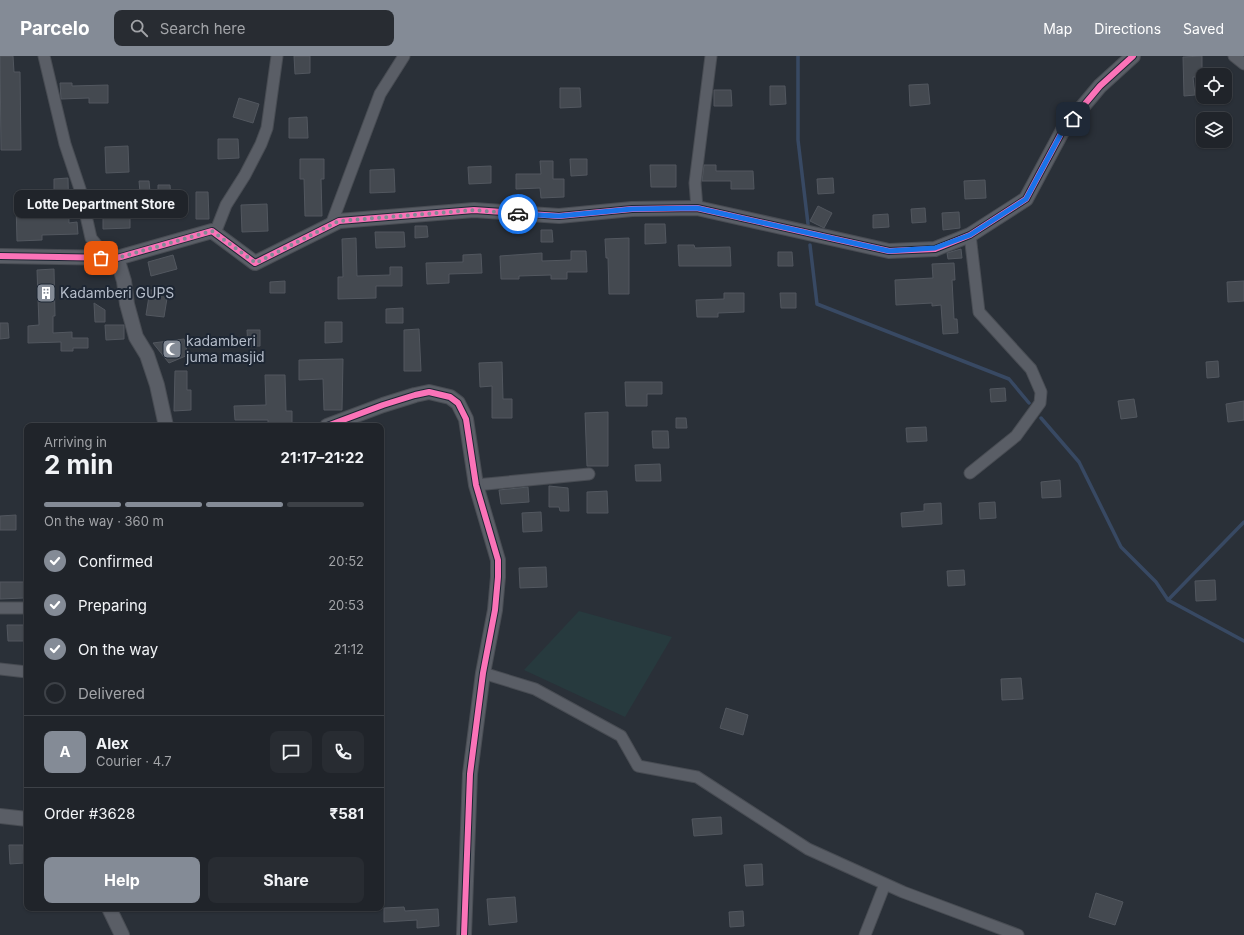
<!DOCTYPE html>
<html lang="en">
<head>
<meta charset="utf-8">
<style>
	body { margin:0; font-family:Inter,sans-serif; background:#282c32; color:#f1f3f6; height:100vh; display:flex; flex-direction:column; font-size:15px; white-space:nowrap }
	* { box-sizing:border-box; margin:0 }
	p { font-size:13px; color:#a2a4a8 }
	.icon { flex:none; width:22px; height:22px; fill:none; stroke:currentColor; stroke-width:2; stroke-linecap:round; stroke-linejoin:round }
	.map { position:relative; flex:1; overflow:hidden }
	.side { position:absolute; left:24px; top:367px; width:360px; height:488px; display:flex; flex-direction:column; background:#20242a; border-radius:8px; box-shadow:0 1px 3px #0004,0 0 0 1px #3d4147 }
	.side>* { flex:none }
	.tools { position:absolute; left:1196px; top:12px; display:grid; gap:8px }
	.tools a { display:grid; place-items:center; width:36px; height:36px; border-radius:8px; background:#20242a; box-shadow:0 1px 3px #0004,0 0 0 1px #3d4147; font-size:20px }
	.pin { position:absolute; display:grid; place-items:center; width:34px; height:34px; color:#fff; margin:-17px; border-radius:8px; box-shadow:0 2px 6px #0006 }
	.courier { position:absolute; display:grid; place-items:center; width:40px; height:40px; margin:-20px; border:3px solid #1a73e8; border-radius:50%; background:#fff; color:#222; box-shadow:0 1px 5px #0007 }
	.bubble { position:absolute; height:28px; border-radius:8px; background:#20242a; box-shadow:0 1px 3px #0004,0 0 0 1px #3d4147; font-size:13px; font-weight:700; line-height:28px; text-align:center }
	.summary em { font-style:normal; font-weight:700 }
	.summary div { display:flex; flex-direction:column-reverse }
	.summary { display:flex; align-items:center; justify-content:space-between; height:68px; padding:0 20px }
	h1 { font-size:26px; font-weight:700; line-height:30px }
	.bar { display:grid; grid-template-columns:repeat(4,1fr); gap:6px 4px; align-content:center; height:48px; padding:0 20px }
	.bar i { height:5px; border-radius:3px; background:#3d4147 }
	.bar .on { background:#848b96 }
	.bar p { grid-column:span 4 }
	.line { display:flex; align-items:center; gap:10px; padding:0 20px; border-top:1px solid #3d4147 }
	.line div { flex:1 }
	.round { display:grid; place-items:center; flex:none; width:42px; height:42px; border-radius:8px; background:#282c32 }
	ol { padding:0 20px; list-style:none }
	li { display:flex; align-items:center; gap:12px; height:44px }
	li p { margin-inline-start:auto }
	li .icon { padding:4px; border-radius:50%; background:#848b96; color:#fff; stroke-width:4 }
	li:last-child { color:#a2a4a8 }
	li i { width:22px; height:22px; border:2px solid #3d4147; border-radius:50% }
	.button { display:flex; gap:8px; margin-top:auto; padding:8px 20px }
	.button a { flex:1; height:46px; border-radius:8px; background:#848b96; color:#fff; font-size:16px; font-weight:700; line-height:46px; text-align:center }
	.button a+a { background:#282c32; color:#f1f3f6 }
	header { display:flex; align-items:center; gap:24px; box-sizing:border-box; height:56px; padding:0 20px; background:#848b96; color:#fff }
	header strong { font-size:19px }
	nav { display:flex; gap:22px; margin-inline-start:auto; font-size:14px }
	.search { width:280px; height:36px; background:#282c32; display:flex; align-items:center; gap:10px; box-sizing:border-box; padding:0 14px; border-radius:8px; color:#a2a4a8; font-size:15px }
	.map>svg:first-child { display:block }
	.green { fill:#273a3e }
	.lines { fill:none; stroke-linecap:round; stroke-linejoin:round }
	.stream { stroke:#384963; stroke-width:3.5 }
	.building { fill:#444950; stroke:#52575f }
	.minor-casing { stroke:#484c53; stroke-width:13 }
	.tertiary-casing { stroke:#484c53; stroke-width:16 }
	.minor { stroke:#5a5e66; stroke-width:11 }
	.tertiary { stroke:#5a5e66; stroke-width:14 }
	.cycleway-casing { stroke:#1d2633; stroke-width:8 }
	.cycleway { stroke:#fb73b8; stroke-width:6 }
	.done { stroke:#848b96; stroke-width:4; stroke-dasharray:0 7.2 }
	.route { stroke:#1a73e8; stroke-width:5 }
	.labels { text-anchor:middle; stroke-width:4; stroke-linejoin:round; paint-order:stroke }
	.poi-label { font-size:14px; fill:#b4bcc9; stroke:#1d2633; text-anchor:start }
</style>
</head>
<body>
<header>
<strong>Parcelo</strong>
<div class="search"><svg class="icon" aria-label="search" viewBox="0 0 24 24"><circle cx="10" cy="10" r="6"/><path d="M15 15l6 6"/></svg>Search here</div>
<nav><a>Map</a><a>Directions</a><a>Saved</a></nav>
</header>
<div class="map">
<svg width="1244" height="879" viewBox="0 0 1244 879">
	<rect width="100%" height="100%" fill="#2a3038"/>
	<path class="green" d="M579,555L672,581L625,661L524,614Z"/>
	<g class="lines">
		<path class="stream" d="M798,0V84L808,168
			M810,189L817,248L1009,323L1029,347
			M1041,362L1079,406L1121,491L1156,526L1168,544L1244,466
			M1168,544L1244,585"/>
	</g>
	<path class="building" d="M0,0H13L14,16H20L21,94H1Z
		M294,0H310V17L295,18Z
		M1202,0V21H1193L1195,39L1184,40L1183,1Z
		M60,27H72V30L108,29V47H89V42L61,43Z
		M928,28L930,48L910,50L909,29Z
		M770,30H785L786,48L770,49Z
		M560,32H580L581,51L560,52Z
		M714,34H731L732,50H714Z
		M239,42L259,48L253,67L233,61Z
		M307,61L308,82H289V62Z
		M218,83H238L239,102L218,103Z
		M128,90L129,116L106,117L105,91Z
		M300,103H324V123H321L322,160H305L304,123H300Z
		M570,103H587V119L571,120Z
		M540,105H553V123H564V141L541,142L540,132L516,133V118H541Z
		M650,109H676V131H651Z
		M704,109H716V115H753L754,133H731V125H702Z
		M491,110V127L469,128L468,111Z
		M394,113L395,136L370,137V114Z
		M68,122L69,167L77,166L78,178L42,179V184L17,185L16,148H54V123Z
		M833,122L834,137L818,138L817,123Z
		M985,124L986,142L965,143L964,125Z
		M139,125H149L150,136H140Z
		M158,129H170L171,142H158Z
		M196,136H208L209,163H196Z
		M267,148L268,175L242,176L241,149Z
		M818,150L832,157L824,172L810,165Z
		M130,151V172L103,173V152Z
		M925,152L926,166L912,167L911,153Z
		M959,156L960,172L943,174L942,157Z
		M888,158L889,171L873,172V159Z
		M645,168H665L666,187L645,188Z
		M415,170H427L428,181L415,182Z
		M541,174H552L553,186H541Z
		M375,176H404L405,191L376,192Z
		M356,182L357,220L390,219V211H402V230H376V242L338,243V221H343L342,183Z
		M629,182V238H609L608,202H606L605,183Z
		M678,189H694L695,192L730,191L731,210H679Z
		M961,193L962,202L948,203L947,197Z
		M571,195H586L587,216H567V223H551V219L519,220V223H501L500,200L542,197V205L571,204Z
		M778,196H792L793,210H778Z
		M481,198L482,217L449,218V227L427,228L426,207L463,206V199Z
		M173,199L177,213L151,220L148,206Z
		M954,207L955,224H952L954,263H957L958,277L943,278L941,249L932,250V247L896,249L895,224L933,222L932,208Z
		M54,213L55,260H53V277L72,276V282H88V292H73V295H61V286L28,287V270L39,269L37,214Z
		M285,225V237H270V226Z
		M1244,225V245L1228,246L1227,226Z
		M150,234L168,236L164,261L146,259Z
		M724,237H744V256L718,257V261H697L696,244L724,243Z
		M780,237H796V252H781Z
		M94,247L105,254V266H95Z
		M403,252V267H386V253Z
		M325,266H342V286L325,287Z
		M0,267H8L9,282L0,283Z
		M105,269H124V283L106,284Z
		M419,273L421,315H404V274Z
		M247,274H260V290H248Z
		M184,283L188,299L169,307L153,287Z
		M343,303L342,354H324L323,323L299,324V304Z
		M1218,305L1219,321L1207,322L1206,306Z
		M502,306L503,343H512V362H492V330L480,331L479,307Z
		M175,315H187V334H191V354L174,355Z
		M265,319H285L286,355H292V370H268V364H235L234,350L266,349Z
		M625,326H662V338H647V350H626Z
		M1005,332L1006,345L991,346L990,333Z
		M1134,343L1137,361L1121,363L1118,345Z
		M1244,345V364L1228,366L1226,348Z
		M608,356V410H587L585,357Z
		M676,362H686L687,372H676Z
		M926,371L927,385L907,386L906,372Z
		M652,375H668L669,392H653Z
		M660,408L661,425H636L635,409Z
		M1060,424L1061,441L1042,442L1041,426Z
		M549,430L568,432L569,455H560L559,451H549Z
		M528,431L529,446L501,448L499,434Z
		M607,435L608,457H587V436Z
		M995,446L996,462L980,463L979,447Z
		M941,447L942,468L902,471L901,457L924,455V448Z
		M541,456L542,475L523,476L522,457Z
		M16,459V474H0V460Z
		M546,511L547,531L520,532L519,512Z
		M964,514L965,529L948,530L947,515Z
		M1215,524L1216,544L1196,545L1195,525Z
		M0,526H24V542L0,543Z
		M7,569H27V585H8Z
		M1021,622L1023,643L1002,644L1001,623Z
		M726,652L748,659L743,679L720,672Z
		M721,761L722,778L694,780L692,763Z
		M9,789H23L24,807L10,808Z
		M762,808L763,829L746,830L744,809Z
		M1096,837L1123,846L1115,869L1089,861Z
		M515,841L517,866L489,869L487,843Z
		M404,851L405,855L438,853L439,870L417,872V864L384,866V852Z
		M743,855L744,870L730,871L729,856Z"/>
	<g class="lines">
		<defs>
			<path id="minor" d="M44,0L65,88L80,133L91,182L100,193L117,202
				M1234,0L1244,8
				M697,152L695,127L711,0
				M331,169L380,38L404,0
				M215,177L226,149L245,119L261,88L267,72L277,0
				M970,417L1016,380L1040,347L1041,336L1031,313L979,256L970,179
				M476,429L589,418
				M0,552H27
				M0,613L27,616
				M483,617L535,633L621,680L638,710L697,721L808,793L903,836L1018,879
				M865,879L885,828"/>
			<path id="tertiary" d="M0,200L117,202L212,175L255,207L339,165L474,154L559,160L632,153L697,152L889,195L935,193L970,179L1026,143L1063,74L1100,30L1133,0
				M117,202L124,225L127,248L136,281L147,299L157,329L166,370
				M327,370L383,349L415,339L429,336L450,341L458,347L466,363L476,429L498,504V521L495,554L483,617L470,718L464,879
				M0,760L27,763
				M109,852L122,879"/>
		</defs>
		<use href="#minor" class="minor-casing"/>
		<use href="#tertiary" class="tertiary-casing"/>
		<use href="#minor" class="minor"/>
		<use href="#tertiary" class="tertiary"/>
		<defs>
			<path id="cycleway" d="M0,200L117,202L212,175L255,207L339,165L474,154L559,160L632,153L697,152L889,195L935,193L970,179L1026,143L1063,74L1100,30L1133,0
				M327,370L383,349L415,339L429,336L450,341L458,347L466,363L476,429L498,504V521L495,554L483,617L470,718L464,879"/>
		</defs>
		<use href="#cycleway" class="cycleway-casing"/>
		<use href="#cycleway" class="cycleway"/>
	</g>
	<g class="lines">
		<path class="done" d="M101,202H117L212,175L256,207L339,165L474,154L518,158"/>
		<path class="route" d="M518,158L559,160L632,153L697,152L889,195L935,192L970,179L1026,143L1063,74L1073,63"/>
	</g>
	<defs>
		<symbol id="building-square" viewBox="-11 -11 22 22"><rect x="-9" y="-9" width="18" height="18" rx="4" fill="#848b96" stroke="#1d2633"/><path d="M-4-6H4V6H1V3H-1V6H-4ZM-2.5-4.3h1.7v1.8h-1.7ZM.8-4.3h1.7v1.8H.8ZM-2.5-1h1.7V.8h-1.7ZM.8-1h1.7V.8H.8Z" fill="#fff"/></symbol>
		<symbol id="mosque-square" viewBox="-11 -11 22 22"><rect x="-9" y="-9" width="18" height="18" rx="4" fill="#848b96" stroke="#1d2633"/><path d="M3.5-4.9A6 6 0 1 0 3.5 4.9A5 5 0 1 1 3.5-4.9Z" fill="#fff"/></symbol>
	</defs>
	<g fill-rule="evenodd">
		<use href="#building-square" x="35" y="226" width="22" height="22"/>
		<use href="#mosque-square" x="161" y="282" width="22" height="22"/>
	</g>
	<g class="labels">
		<g class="poi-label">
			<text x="60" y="242">Kadamberi GUPS</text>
			<text x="186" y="290">kadamberi<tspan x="186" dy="16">juma masjid</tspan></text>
		</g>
	</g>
</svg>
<div class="tools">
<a><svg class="icon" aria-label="locate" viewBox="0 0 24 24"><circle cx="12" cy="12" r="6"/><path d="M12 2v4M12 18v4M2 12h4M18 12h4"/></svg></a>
<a><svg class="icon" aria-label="layers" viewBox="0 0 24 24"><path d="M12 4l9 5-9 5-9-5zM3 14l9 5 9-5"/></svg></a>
</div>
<div class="pin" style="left:101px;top:202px;background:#ea580c"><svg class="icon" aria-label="bag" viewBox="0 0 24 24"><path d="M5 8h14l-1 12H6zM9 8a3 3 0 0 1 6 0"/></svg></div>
<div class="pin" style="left:1073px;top:63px;background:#1f2937"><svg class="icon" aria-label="home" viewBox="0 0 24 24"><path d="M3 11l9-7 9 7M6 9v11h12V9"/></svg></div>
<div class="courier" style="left:518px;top:158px"><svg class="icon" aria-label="car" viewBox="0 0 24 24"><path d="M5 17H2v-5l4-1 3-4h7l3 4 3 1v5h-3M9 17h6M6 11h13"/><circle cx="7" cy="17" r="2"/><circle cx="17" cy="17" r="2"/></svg></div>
<div class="bubble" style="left:14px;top:134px;width:174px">Lotte Department Store</div>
<section class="side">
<div class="summary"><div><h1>2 min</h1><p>Arriving in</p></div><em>21:17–21:22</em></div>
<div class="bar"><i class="on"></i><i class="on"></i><i class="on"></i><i></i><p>On the way · 360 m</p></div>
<ol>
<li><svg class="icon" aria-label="check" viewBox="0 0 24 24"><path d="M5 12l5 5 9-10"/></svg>Confirmed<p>20:52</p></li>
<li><svg class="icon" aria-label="check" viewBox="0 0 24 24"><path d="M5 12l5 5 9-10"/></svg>Preparing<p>20:53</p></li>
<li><svg class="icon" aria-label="check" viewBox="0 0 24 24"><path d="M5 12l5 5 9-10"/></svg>On the way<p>21:12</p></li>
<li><i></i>Delivered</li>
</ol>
<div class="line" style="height:72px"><b class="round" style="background:#848b96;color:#fff">A</b><div><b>Alex</b><p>Courier · 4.7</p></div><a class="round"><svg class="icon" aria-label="chat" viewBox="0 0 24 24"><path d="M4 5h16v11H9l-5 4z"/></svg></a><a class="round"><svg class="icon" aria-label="phone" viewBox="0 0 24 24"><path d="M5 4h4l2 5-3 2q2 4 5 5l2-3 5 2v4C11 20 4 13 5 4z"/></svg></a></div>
<div class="line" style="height:52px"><div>Order #3628</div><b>₹581</b></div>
<div class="button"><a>Help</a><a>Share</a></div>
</section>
</div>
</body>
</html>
